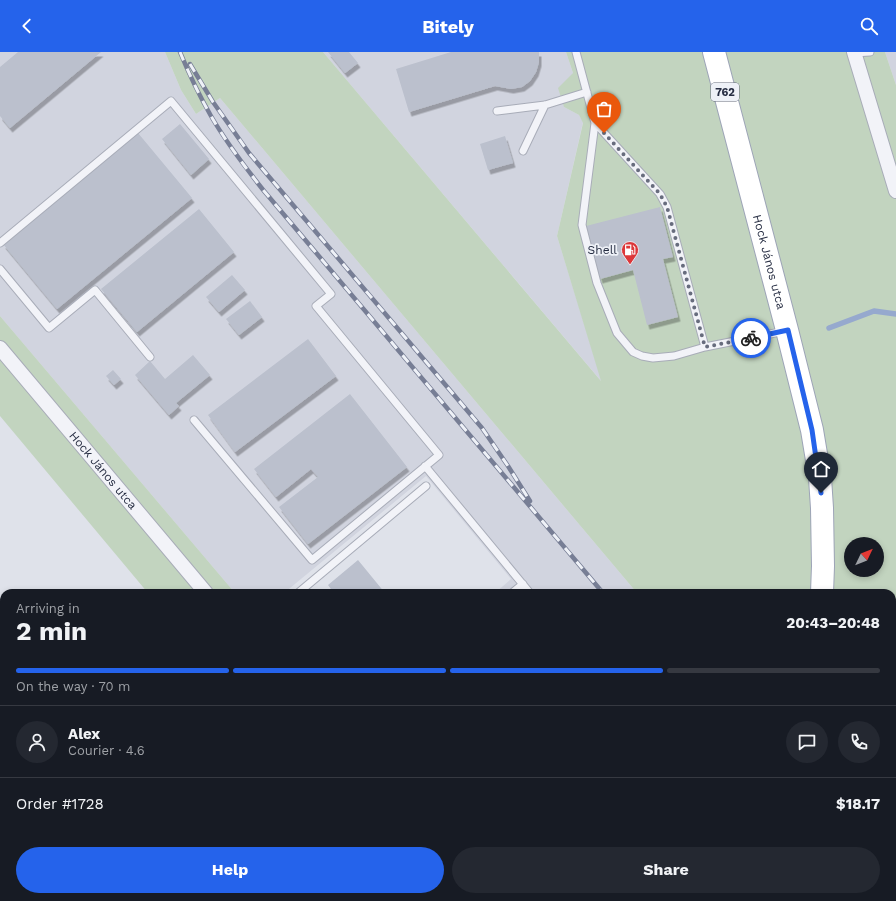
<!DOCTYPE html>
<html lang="en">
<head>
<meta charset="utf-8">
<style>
	body { margin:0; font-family:"Work Sans",sans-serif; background:#242831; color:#f1f3f6; height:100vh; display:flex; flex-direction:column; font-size:15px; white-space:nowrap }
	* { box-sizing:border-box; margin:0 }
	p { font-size:13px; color:#9ea1a6 }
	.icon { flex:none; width:22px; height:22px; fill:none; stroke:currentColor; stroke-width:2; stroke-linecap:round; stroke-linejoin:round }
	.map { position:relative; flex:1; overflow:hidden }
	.panel { position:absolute; left:0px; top:537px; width:896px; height:312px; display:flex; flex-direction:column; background:#171b24; border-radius:12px 12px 0 0; box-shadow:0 2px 6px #0003 }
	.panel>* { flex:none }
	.needle { width:26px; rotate:47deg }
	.controls { position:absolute; left:844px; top:485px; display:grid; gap:8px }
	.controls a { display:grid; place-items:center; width:40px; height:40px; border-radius:50%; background:#171b24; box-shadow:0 2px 6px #0003; font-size:20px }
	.pin { position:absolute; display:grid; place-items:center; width:34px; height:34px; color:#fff; margin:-41px -17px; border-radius:50% 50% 50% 0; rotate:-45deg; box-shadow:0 0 4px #0007 }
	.pin .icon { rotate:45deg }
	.courier { position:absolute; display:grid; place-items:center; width:40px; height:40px; margin:-20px; border:3px solid #2563eb; border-radius:50%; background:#fff; color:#222; box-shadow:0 1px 5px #0007 }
	.headline em { font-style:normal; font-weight:700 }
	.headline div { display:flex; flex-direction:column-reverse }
	.headline { display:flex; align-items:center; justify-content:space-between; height:68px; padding:0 16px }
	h1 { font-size:26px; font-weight:700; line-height:30px }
	.bar { display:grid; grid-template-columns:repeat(4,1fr); gap:6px 4px; align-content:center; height:48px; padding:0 16px }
	.bar i { height:5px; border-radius:3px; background:#363941 }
	.bar .on { background:#2563eb }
	.bar p { grid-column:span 4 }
	.line { display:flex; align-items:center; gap:10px; padding:0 16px; border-top:1px solid #363941 }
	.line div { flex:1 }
	.round { display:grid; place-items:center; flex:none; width:42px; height:42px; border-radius:21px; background:#242831 }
	.button { display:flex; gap:8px; margin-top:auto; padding:8px 16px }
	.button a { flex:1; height:46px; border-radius:24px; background:#2563eb; color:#fff; font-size:16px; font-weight:700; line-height:46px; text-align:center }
	.button a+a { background:#242831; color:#f1f3f6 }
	header { display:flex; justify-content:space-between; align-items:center; height:52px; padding:0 16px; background:#2563eb; color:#fff; font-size:18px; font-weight:700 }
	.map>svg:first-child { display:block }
	.built { fill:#d1d4df }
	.green { fill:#c2d4bf; fill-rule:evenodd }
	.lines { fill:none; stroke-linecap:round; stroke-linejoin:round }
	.stream { stroke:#96a9ce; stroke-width:5.5 }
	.building { fill:#bbc0cd; filter:url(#shadow) }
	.lane-casing { stroke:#a8acb8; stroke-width:9 }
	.street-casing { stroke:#a8acb8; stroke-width:16 }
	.primary-casing { stroke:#9da4b7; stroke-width:24 }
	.lane { stroke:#f2f3f8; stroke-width:7 }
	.street { stroke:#f2f3f8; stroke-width:14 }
	.primary { stroke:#fff; stroke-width:22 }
	.rail-casing { stroke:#777e95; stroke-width:4.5 }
	.rail { stroke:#eef1f7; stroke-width:3; stroke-dasharray:9; stroke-linecap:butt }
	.done { stroke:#676c7d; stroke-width:4; stroke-dasharray:0 7.2 }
	.route { stroke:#2563eb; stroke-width:5 }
	.labels { text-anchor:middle; stroke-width:3.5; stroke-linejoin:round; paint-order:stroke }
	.shield { fill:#eef1f7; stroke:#626878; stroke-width:1 }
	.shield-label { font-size:11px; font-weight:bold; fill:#262d42 }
	.poi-label { font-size:12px; fill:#262d42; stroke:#eef1f7; text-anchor:end }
	.street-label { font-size:12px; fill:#262d42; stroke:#eef1f7 }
</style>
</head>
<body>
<header><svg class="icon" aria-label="back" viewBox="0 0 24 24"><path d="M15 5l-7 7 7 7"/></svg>Bitely<svg class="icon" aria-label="search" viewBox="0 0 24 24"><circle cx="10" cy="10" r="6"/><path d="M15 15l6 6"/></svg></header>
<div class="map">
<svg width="896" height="849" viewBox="0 0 896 849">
	<defs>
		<filter id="shadow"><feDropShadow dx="2.5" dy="4.5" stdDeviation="0" flood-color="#0004"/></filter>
	</defs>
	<rect width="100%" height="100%" fill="#dfe2ea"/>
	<path class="built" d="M0,0H165L181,38L196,62L220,46L637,541H495L511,527L426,424L284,541H235L0,264Z
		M323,0H566L573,21L564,55L579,63L583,70L557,184L602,330Z
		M885,0H896V33Z
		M256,845H388L383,849H251Z
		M485,845H747L743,849H488Z"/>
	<path class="green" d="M165,0H323L601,329L557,184L583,71L579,63L564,55L558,36L573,21L566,0H885L896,33V849H743L747,845H892V541H637L220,46L196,62L181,38ZM851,492H877V518H851Z
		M0,264L235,541H148L0,364Z
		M0,776L4,780V845H224L228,849H0Z
		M388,845H485L488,849H383Z"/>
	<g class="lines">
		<path class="stream" d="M829,276L874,259L896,262"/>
	</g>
	<path class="building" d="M18,0H101L10,76L0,64V15Z
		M328,0H349L358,11L345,21Z
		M451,0H539V10L536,20L530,29L522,35L511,37L495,34L409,60L396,17Z
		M180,72L209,107L191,123L162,87Z
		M138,81L192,146L57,257L3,192Z
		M505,84L513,111L488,118L480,92Z
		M660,155L673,205L663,207L678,265L647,273L633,218L600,227L586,174Z
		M199,157L234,200L137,280L101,237Z
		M232,223L245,238L219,260L206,245Z
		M250,249L262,265L239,283L226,267Z
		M308,287L336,324L235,400L208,363Z
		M193,303L210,323L176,351L179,354L169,363L135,323L150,309L165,327Z
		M113,318L121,327L114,333L106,324Z
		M350,342L407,415L308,492L279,455L318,425L311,417L276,445L254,417Z
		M358,508L385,541H334L328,533Z
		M280,845H307L310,849H275Z
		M316,845H327L330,849H311Z
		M497,845H512L507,849H500Z"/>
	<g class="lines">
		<defs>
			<path id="lane" d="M576,0L595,71L660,142L667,155L705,295
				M854,1L870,0
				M497,59L545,53L587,40
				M595,71L582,173L597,231L617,281L633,300L642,304L653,306L674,304L705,295L785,279
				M523,99L545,53
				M0,191L171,49L331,242L316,254L439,403L312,508L194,368
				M0,217L49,276L95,238L150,305
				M425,414L530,541
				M298,541L426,434
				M512,541L523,532
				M355,845L358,849"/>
			<g id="street">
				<path d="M854,0L896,139"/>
				<path id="s1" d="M0,296L206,541"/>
				<path d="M461,845L464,849"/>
				<path d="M808,849L811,845"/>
			</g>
			<g id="primary">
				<path id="s2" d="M714,0L787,278L812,378L820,426L822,456L823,514L822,541"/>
				<path d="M827,845L828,849"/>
			</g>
		</defs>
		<use href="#lane" class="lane-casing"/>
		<use href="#street" class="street-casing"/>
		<use href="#primary" class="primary-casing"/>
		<use href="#lane" class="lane"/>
		<use href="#street" class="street"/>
		<use href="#primary" class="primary"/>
		<defs>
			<path id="rail" d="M180,0C189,22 199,43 211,64C226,90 245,115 264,139L603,541
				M190,12L213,50L249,101L482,376L508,414L530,449"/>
		</defs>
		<use href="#rail" class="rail-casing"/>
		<use href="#rail" class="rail"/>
	</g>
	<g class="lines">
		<path class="done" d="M604,81L660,142L667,155L705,295L751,286"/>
		<path class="route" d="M751,286L788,278L812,378L821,441"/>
	</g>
	<defs>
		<symbol id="fuel-pin" viewBox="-11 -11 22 30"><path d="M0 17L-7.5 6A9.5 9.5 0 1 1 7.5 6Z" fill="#dc3739" stroke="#eef1f7"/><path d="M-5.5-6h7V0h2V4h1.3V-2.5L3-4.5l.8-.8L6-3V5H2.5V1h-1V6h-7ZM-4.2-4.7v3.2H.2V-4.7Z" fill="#fff"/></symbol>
	</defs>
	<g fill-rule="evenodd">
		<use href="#fuel-pin" x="620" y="188" width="20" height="27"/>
	</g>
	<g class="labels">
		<rect class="shield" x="711" y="31" width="28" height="18" rx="3"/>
		<g class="shield-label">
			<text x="725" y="44">762</text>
		</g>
		<g class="poi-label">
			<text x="617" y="202">Shell</text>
		</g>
		<g class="street-label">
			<text dy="4" stroke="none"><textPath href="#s2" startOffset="217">Hock János utca</textPath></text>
			<text dy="4" stroke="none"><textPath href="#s1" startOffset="160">Hock János utca</textPath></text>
		</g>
	</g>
</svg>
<div class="controls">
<a><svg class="needle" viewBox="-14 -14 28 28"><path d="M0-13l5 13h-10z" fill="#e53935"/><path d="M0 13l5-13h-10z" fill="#9ea1a6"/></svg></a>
</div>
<div class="pin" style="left:604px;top:81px;background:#ea580c"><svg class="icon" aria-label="bag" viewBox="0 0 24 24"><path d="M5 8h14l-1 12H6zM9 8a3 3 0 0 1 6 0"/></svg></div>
<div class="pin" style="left:821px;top:441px;background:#1f2937"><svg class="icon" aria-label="home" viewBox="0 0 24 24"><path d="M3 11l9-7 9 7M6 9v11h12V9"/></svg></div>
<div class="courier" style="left:751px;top:286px"><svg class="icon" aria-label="bike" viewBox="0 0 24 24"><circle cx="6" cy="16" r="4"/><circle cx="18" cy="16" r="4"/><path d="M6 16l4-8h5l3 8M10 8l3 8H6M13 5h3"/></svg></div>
<section class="panel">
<div class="headline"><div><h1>2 min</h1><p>Arriving in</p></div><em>20:43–20:48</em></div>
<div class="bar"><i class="on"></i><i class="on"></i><i class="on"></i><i></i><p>On the way · 70 m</p></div>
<div class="line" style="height:72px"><a class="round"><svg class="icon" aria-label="person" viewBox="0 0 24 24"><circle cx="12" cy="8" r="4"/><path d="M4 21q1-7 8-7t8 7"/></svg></a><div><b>Alex</b><p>Courier · 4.6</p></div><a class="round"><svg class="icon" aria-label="chat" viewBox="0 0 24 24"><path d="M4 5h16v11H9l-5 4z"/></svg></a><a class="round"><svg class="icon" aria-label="phone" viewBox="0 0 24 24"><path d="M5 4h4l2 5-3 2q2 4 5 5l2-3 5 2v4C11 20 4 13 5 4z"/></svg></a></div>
<div class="line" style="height:52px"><div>Order #1728</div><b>$18.17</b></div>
<div class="button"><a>Help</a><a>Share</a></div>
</section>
</div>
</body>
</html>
